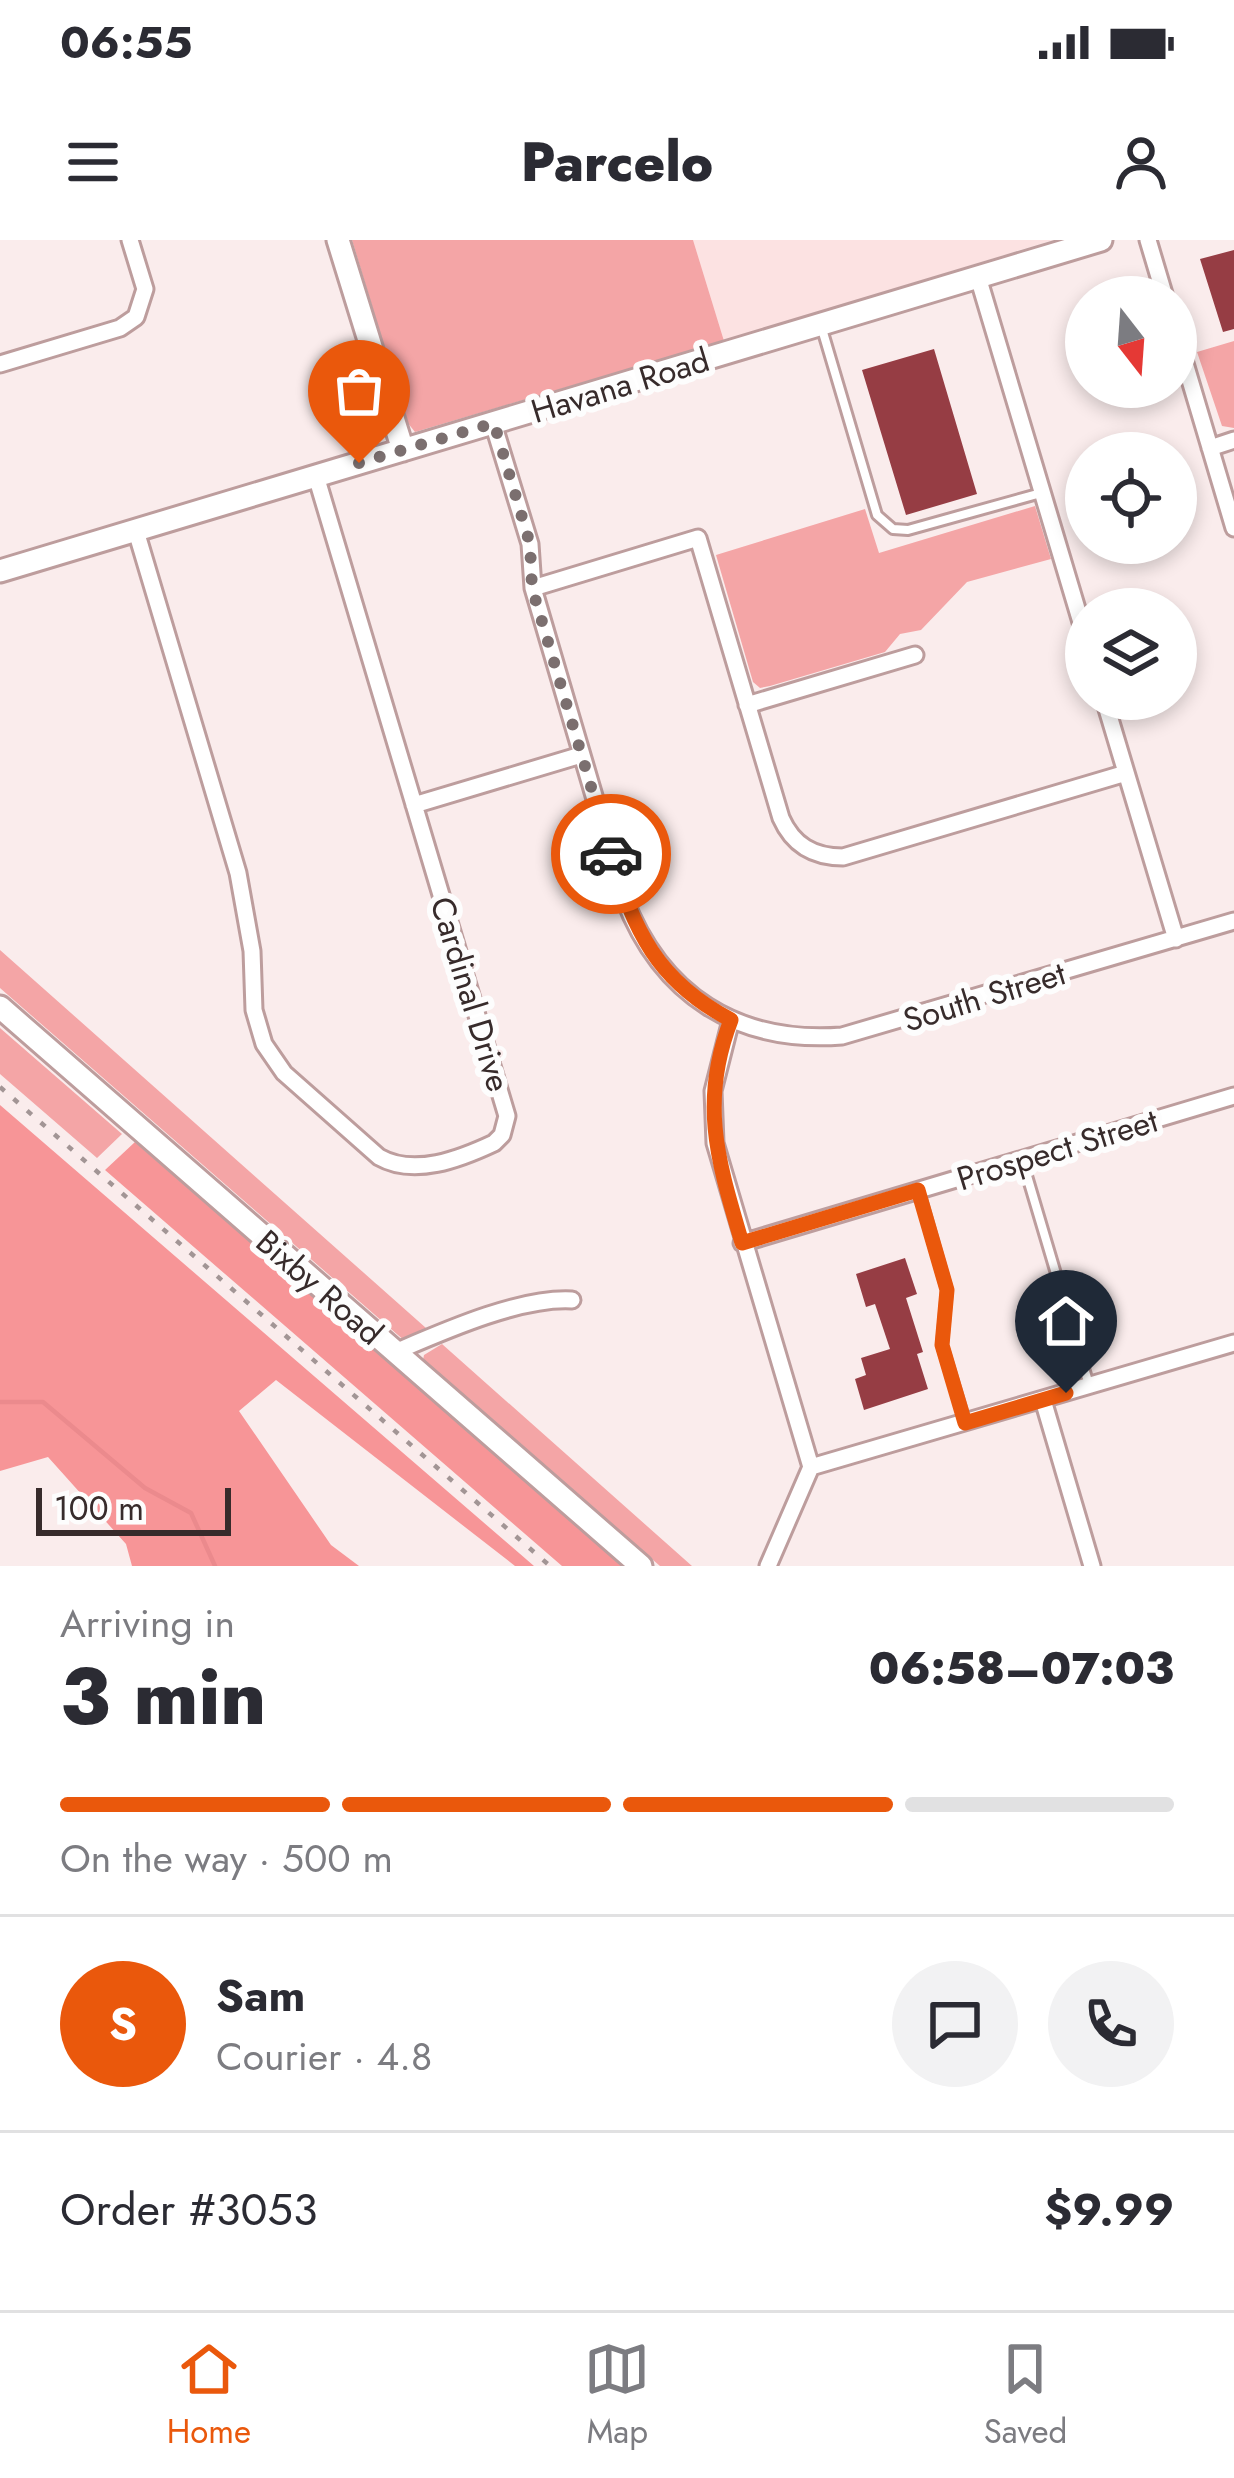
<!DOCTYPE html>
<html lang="en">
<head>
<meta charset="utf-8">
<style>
	body { margin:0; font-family:Jost,sans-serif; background:#f2f2f3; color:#2b2b33; height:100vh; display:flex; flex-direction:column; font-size:45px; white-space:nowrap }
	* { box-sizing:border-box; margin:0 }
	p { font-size:39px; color:#7c7c81 }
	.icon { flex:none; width:66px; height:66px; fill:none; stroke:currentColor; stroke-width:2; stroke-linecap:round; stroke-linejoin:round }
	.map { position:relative; height:1326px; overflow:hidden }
	.details { display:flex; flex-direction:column; background:#fff; flex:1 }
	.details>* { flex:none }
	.needle { width:78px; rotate:163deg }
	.fabs { position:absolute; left:1065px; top:36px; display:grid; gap:24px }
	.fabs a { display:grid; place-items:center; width:132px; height:132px; border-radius:50%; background:#fff; box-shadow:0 6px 18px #0003; font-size:60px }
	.scale { position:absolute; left:36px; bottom:30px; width:195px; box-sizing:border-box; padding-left:12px; border:6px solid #372b2b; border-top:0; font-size:33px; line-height:42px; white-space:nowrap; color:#372b2b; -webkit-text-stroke:9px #fdfdfd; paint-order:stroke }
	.pin { position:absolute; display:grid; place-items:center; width:102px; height:102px; color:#fff; margin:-123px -51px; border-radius:50% 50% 50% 0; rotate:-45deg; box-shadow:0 0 12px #0007 }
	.pin .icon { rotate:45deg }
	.courier { position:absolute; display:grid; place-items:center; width:120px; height:120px; margin:-60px; border:9px solid #ea580c; border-radius:50%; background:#fff; color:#222; box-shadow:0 3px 15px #0007 }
	.overview em { font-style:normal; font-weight:800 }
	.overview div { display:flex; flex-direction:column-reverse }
	.overview { display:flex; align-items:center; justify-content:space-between; height:204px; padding:0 60px }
	h1 { font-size:78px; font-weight:800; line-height:90px }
	.bar { display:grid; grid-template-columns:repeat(4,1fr); gap:18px 12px; align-content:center; height:144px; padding:0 60px }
	.bar i { height:15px; border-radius:9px; background:#e1e1e2 }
	.bar .selected { background:#ea580c }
	.bar p { grid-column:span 4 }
	.line { display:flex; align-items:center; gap:30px; padding:0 60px; border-top:3px solid #e1e1e2 }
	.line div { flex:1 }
	.round { display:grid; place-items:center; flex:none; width:126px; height:126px; border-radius:63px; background:#f2f2f3 }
	.status { display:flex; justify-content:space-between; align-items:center; height:84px; padding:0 60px; background:#fff; direction:ltr }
	.status svg { height:33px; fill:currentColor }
	header { display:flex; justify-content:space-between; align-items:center; height:156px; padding:0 60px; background:#fff; font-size:54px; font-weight:800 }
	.tab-bar { display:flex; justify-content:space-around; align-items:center; height:168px; border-top:3px solid #e1e1e2; background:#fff; font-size:33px; color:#7c7c81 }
	.tab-bar a { display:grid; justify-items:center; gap:6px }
	.tab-bar .selected { color:#ea580c }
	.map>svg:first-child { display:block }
	.built { fill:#fce2e2 }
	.green { fill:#f4a5a6 }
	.forest { fill:#f79597 }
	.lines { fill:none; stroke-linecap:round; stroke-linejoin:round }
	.stream { stroke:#eb8a8d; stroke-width:4.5 }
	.building { fill:#963d44 }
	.lane-casing { stroke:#bd9d9d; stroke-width:14 }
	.street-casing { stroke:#bd9d9d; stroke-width:21 }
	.secondary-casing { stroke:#bd9d9d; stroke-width:27 }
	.lane { stroke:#fff; stroke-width:8 }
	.street { stroke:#fff; stroke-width:15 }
	.secondary { stroke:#fff; stroke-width:21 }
	.rail { stroke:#a29595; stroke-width:4.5; stroke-dasharray:6 12; stroke-linecap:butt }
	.done { stroke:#7b6f6f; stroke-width:12; stroke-dasharray:0 21.6 }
	.route { stroke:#ea580c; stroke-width:15 }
	.labels { text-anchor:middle; stroke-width:12; stroke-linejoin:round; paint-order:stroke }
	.street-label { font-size:33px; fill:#372b2b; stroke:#fdfdfd }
</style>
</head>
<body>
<div class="status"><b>06:55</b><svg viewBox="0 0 49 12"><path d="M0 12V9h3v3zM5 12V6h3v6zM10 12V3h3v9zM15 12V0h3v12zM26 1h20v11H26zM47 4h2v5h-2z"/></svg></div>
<header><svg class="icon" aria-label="menu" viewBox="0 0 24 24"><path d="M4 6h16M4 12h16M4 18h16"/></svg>Parcelo<svg class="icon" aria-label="person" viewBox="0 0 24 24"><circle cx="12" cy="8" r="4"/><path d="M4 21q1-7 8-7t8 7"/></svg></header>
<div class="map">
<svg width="1234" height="1326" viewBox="0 0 1234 1326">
	<rect width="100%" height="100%" fill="#faecec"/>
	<path class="built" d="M693,0H1053L724,101Z"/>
	<path class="green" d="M352,0H693L724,101L415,192L407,182Z
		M1234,101V188L1222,186L1197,112Z
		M1035,266L1051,319L967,342L921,390L900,394L885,412L770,446L760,448L753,442L716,315L865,269L879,313Z
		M0,710L426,1088L406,1102L0,748Z
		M0,788L122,894L97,918L0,834Z
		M442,1104L692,1326H660L423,1120L424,1115Z"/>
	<path class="forest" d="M0,865L534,1326H515L276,1140L239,1171L331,1305L359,1326H132L126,1304L48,1217L0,1231Z
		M135,902L622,1326H562L105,930Z"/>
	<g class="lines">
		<path class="stream" d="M0,1162H43L145,1248L191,1273L215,1326"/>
	</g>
	<path class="building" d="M1234,10V89L1223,92L1200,19Z
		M934,109L977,254L906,275L862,130Z
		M905,1018L917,1054L906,1058L923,1112L917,1114L928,1149L864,1170L855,1139L866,1135L861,1118L890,1109L875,1064L866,1067L856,1034Z"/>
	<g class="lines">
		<defs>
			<path id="lane" d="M822,89L877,275L893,289L908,290L1041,253
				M1022,919L1089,1145
				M919,952L947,1050L942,1105L965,1181"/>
			<path id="street" d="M1148,0L1165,57
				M978,37L1086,399
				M1176,93L1234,288
				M0,124L120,88L136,77L145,49L130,0
				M493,183L530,304L533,348L624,658C661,755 737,804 842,796L1234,681
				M1210,208L1234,200
				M136,291L238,633L252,711L254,770L264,804L284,833L379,917C414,937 460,919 494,903L502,895L507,876L316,236
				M533,348L698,298L781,578C793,605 813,617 843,617L1126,533
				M1104,459L1176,699
				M747,465L915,415
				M414,565L581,515
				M731,780L713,851L715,903L811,1227
				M742,1003L1234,856
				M395,1112C444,1091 520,1057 572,1060
				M1043,1160L1092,1326
				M811,1227L1234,1103
				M768,1326L811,1227"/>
			<path id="secondary" d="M338,0L403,210
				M0,331L1101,0
				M0,767L641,1326"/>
		</defs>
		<use href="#lane" class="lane-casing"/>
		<use href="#street" class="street-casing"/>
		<use href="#secondary" class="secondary-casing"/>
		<use href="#lane" class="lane"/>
		<use href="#street" class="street"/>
		<use href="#secondary" class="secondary"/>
		<path class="rail" d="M0,847L550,1326"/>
	</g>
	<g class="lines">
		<path class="done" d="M359,223L494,183L530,304L532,348L611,614"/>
		<path class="route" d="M611,614C634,691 657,741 731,780C699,863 718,921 742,1003L918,950L947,1050L942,1105L965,1183L1066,1153"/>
	</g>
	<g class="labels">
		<g class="street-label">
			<text transform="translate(620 145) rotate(-17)" y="12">Havana Road</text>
			<text transform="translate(471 754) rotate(73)" y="12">Cardinal Drive</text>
			<text transform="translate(984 756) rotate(-17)" y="12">South Street</text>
			<text transform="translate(1057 909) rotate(-17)" y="12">Prospect Street</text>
			<text transform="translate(320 1047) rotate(41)" y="12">Bixby Road</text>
		</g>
	</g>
</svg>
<div class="fabs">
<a><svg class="needle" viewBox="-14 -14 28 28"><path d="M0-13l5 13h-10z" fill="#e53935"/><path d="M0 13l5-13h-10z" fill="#7c7c81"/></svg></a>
<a><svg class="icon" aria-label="locate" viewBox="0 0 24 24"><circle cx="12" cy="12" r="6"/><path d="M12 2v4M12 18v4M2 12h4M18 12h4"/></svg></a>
<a><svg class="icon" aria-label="layers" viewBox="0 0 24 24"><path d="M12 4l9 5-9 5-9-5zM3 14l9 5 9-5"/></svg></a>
</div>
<div class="scale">100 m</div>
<div class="pin" style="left:359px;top:223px;background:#ea580c"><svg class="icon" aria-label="bag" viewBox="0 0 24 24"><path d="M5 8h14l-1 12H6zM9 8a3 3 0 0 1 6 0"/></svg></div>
<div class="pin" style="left:1066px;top:1153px;background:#1f2937"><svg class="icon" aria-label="home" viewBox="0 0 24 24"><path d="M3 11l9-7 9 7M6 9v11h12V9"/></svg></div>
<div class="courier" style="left:611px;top:614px"><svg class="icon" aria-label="car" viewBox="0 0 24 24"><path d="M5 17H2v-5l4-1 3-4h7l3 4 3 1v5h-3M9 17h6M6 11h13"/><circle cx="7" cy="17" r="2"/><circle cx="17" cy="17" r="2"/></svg></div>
</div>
<section class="details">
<div class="overview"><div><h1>3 min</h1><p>Arriving in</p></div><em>06:58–07:03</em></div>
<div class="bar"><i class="selected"></i><i class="selected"></i><i class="selected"></i><i></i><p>On the way · 500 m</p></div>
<div class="line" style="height:216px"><b class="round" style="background:#ea580c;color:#fff">S</b><div><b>Sam</b><p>Courier · 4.8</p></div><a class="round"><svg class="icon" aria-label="chat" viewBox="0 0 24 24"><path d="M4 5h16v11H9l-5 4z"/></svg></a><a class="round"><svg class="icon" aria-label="phone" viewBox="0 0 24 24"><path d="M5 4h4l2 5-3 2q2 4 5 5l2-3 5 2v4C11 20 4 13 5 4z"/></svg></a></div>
<div class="line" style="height:156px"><div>Order #3053</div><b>$9.99</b></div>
</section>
<nav class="tab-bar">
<a class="selected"><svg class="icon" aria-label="home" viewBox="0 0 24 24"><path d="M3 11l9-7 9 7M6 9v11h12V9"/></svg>Home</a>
<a><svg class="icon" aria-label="map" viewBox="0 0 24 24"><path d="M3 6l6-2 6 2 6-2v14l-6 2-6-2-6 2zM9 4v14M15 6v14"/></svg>Map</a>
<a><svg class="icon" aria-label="saved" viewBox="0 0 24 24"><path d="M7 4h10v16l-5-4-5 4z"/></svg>Saved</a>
</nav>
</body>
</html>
